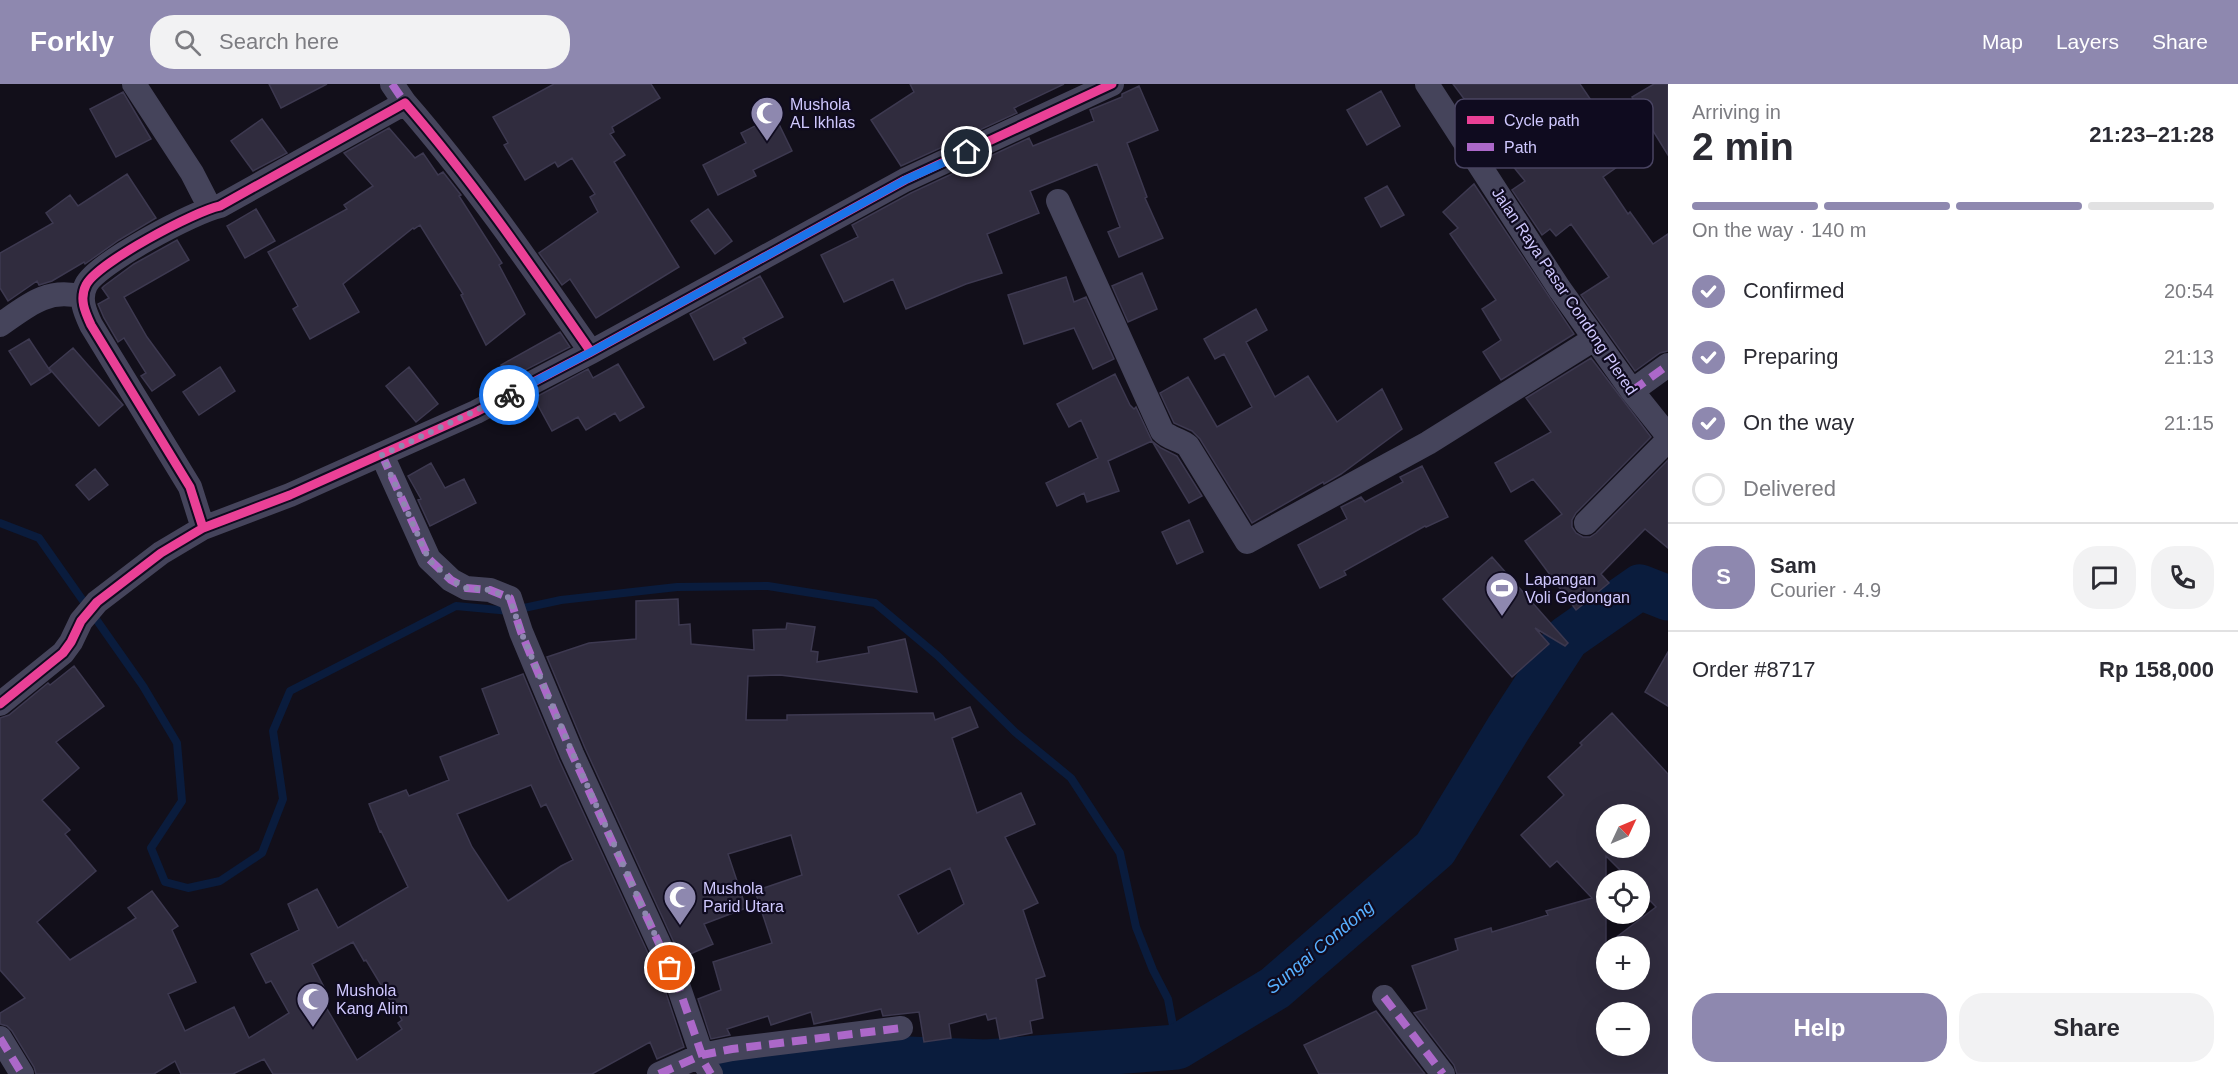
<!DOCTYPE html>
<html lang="en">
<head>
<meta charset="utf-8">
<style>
	body { margin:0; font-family:Arial,sans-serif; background:#f2f2f3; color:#2b2b33; height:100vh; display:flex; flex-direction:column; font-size:22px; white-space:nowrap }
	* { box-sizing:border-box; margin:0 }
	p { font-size:20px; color:#7c7c81 }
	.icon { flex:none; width:33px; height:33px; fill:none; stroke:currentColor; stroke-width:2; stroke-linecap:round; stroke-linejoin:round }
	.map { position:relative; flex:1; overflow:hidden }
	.details { display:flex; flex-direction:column; background:#fff; width:570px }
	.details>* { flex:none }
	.needle { width:39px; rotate:46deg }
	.controls { position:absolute; left:1596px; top:720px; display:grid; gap:12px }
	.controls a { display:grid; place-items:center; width:54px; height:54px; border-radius:50%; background:#fff; box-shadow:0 6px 24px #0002; font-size:30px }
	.pin { position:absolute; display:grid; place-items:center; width:51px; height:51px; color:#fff; margin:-26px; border:3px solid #fff; border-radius:50%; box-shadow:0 2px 6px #0007 }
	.courier { position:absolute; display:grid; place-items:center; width:60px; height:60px; margin:-30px; border:4px solid #1a73e8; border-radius:50%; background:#fff; color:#222; box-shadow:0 2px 8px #0007 }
	.head em { font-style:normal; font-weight:800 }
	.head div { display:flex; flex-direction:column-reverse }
	.head { display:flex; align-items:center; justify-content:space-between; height:102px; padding:0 24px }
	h1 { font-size:39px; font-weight:800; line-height:45px }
	.bar { display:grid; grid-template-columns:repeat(4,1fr); gap:9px 6px; align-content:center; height:72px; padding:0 24px }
	.bar i { height:8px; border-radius:4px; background:#e1e1e2 }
	.bar .active { background:#8e88af }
	.bar p { grid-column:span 4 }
	.line { display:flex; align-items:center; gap:15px; padding:0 24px; border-top:2px solid #e1e1e2 }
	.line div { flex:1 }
	.round { display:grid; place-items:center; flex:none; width:63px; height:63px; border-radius:24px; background:#f2f2f3 }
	ol { padding:0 24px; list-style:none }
	li { display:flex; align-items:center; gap:18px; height:66px }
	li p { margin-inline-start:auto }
	li .icon { padding:6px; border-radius:50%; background:#8e88af; color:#fff; stroke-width:4 }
	li:last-child { color:#7c7c81 }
	li i { width:33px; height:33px; border:3px solid #e1e1e2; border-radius:50% }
	.action { display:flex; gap:12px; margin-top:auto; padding:12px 24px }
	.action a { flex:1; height:69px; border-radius:24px; background:#8e88af; color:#fff; font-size:24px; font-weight:800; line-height:69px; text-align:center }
	.action a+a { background:#f2f2f3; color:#2b2b33 }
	header { display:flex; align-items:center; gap:36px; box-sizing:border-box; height:84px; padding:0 30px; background:#8e88af; color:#fff }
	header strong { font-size:28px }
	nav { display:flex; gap:33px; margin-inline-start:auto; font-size:21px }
	.search { width:420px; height:54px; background:#f2f2f3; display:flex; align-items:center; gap:15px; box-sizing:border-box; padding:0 21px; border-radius:24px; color:#7c7c81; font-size:22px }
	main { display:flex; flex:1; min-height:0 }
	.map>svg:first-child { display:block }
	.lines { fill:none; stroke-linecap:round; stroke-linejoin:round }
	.stream { stroke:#0a1c3d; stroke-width:8 }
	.river { stroke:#0a1c3d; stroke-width:45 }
	.building { fill:#302c3e; stroke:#3d3950; stroke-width:1.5; fill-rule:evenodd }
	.minor { stroke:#45445b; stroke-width:24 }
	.quiet { stroke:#ac68c9; stroke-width:8; stroke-dasharray:15 8; stroke-linecap:butt }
	.cycleway-casing { stroke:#0f0b1f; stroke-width:13 }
	.cycleway { stroke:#ea4096; stroke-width:9 }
	.done { stroke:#8e88af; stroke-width:6; stroke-dasharray:0 10.8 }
	.route { stroke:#1a73e8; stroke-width:8 }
	.labels { text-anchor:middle; stroke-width:4.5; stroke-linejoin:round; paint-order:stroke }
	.poi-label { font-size:16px; fill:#d0c9ff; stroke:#0f0b1f; text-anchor:start }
	.street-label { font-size:16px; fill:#d0c9ff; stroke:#0f0b1f }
	.water-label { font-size:18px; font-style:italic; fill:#57afff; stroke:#0f0b1f }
	.key { fill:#0f0b1f; stroke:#494462; stroke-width:1.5 }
	.key-label { font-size:16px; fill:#d0c9ff }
</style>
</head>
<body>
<header>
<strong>Forkly</strong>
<div class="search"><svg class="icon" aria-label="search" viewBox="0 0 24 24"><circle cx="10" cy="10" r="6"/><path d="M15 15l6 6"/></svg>Search here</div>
<nav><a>Map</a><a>Layers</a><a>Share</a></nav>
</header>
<main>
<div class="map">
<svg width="1668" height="990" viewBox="0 0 1668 990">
	<rect width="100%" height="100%" fill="#120f1a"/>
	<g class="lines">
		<path class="stream" d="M0,439L39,454L143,602L177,659L182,717L151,764L165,798L188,804L220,797L262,769L283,715L273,647L290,607L456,522L510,527L561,516L677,503L768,502L875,519L938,572L1015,648L1071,694L1120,769L1136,843L1153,886L1168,915L1177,963"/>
		<path class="river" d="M727,990L775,977L908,975L986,978L1177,963L1275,904L1435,765L1508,645L1567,554L1640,503L1668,514"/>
	</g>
	<path class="building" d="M269,0H327L281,24Z
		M554,0H651L660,14L612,43L614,48L610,50L625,71L614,78L679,183L596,234L570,195L562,201L539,169L598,128L590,113L595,110L572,74L558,83L555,78L525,96L504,61L508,59L493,33Z
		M910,0H1064L1014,24L1017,29L901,82L871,36L914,8Z
		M1453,0H1580L1593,19L1578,30L1617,83L1603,93L1628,130L1630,128L1653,160L1668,150V267L1660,269L1635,287L1581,211L1609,193L1571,140L1556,152L1550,145L1542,151L1512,106L1525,97L1472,32L1462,18L1465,16Z
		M1654,0H1668V71L1632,13Z
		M1139,2L1158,46L1127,59L1147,113L1145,114L1163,154L1119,173L1108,148L1120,143L1097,80L1030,107L1039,129L987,150L1002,189L966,200L906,225L893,195L844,218L821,171L858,153L852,141L911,109L1029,54L1033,62L1094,37L1090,26L1122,13V10Z
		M1381,7L1400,42L1367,61L1347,26Z
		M123,8L151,55L116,73L90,25Z
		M775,32L792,67L753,86L756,92L718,111L703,81L746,59L741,49Z
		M262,35L287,69L253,87L231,57Z
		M389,44L415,74L423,69L438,91L443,88L461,111L459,112L502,179L499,181L525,230L486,261L461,211L463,210L420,141L414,145L413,144L343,200L359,228L310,255L293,225L298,222L268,168L347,125L344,121L373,102L344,69Z
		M127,90L156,134L119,156L85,180L84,178L52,197L39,201L37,197L8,217L0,204V169L53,139L46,129L70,111L78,122Z
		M1474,100L1574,250L1501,296L1483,268L1501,256L1482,225L1496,216L1450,150L1458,144L1443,128Z
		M1387,102L1404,131L1381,143L1365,114Z
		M256,125L275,157L245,174L227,142Z
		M708,125L732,157L715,170L691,137Z
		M177,156L189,176L124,213L147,253L175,291L152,307L141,292L146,289L124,254L118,258L104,234L98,220L109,214L102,204L104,202L134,180Z
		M1142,189L1157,225L1128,238L1112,202Z
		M760,192L783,233L743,254L746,259L714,276L690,230Z
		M1066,193L1074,218L1086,213L1114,275L1093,285L1074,244L1024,260L1008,211Z
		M1256,225L1267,246L1246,258L1275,313L1308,292L1337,338L1382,305L1402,345L1341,390L1324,400L1323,398L1252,439L1200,355L1192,347L1174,339L1160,309L1188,293L1217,343L1252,323L1224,270L1215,275L1204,255Z
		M560,248L570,263L508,295L501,281Z
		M29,255L51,288L31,301L9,267Z
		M73,264L123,321L99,342L49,284Z
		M1591,274L1651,353L1576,429L1572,436V443L1576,449L1583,453H1590L1596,449L1668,376V464L1645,445L1601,490L1609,499L1576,526L1525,457L1562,430L1533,395L1511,408L1495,379L1551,348L1526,314Z
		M618,280L644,323L620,337L615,329L586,346L578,333L552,347L534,314L588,285L593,294Z
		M220,283L235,307L199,331L183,308Z
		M409,283L438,320L416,338L386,302Z
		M1115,290L1130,321L1134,325L1136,323L1152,357L1161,364L1177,372L1202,412L1189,419L1152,357L1108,377L1119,407L1087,418L1084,409L1057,422L1046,399L1098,374L1081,336L1069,343L1057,320Z
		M431,379L445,404L464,395L476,419L430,442L418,416L421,415L408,392Z
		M1422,382L1448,433L1426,443L1425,442L1344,487L1346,491L1320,504L1298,461L1347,435L1341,423L1361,413L1365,418L1403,398L1400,393Z
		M95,385L108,401L89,416L76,401Z
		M1189,436L1203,468L1177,480L1162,448Z
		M1492,473L1568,559L1565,562L1535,544L1549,560L1512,593L1443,515Z
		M678,515L679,541L690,540L691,560L754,566L753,546L786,545L787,539L815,543L811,567L818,568L817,578L869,569L868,563L905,555L917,608L780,591L748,592L746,636H787V631L933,629L935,636L970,623L978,643L952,654L977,729L1021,709L1035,740L1005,753L1038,819L1023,826L1045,892L1036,895L1043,934L1030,937L1032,949L1000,955L996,934L988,936L986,930L949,940L951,954L924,958L919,928L883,932L881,925L814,940L811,928L771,941L768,932L727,945L730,951L711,955L698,915L721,906L713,878L772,859L755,807L802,791L791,751L728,770L746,824L704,840L713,860L681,874L585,664L547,573L589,559L636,555V517ZM950,784L964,820L918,850L898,811Z
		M1668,568V622L1645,608Z
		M74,582L104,622L56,658L79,684L42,716L70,746L65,750L96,787L37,838L70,876L136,834L128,824L152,807L178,842L172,846L196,898L168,910L185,947L234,923L249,954L289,929L271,897L266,899L251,870L299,846L288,820L317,805L338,844L408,803L381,747L380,748L369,720L406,706L409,712L449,696L440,673L499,650L482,605L523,590L559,676L665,906L684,963L657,975L650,958L592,990H273L264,975L233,990H181L175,977L154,990H36L34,983L12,947L7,942L0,940V929L25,914L0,886V634L9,631L48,599L50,601ZM531,701L541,723L546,720L573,776L561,782L508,817L472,763L457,730ZM353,858L364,877L366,876L402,936L398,939L402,945L357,976L320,913L327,909L312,880Z
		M1612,629L1668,690V990H1457L1454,981L1414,929L1427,925L1412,882L1458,866L1455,855L1491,844L1492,848L1548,831L1546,827L1592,814L1557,777L1550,783L1521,751L1564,711L1548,693L1582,661L1580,659ZM1606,730H1640V764H1606ZM1606,772L1630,796H1640V806L1656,823L1606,861ZM1606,862H1640V896H1606ZM1606,928H1640V962H1606Z
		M1376,927L1425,990H1319L1304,961Z"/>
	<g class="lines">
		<path class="minor" d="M134,0L192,89L210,124
			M392,0L405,19
			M1427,0L1559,204L1632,307L1668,352
			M1058,117L1162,347C1169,355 1180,355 1188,362L1247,458L1428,359L1594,255
			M0,241C27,222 48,203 82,213
			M1632,307L1668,281
			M382,371L429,475L451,496L466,504L490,506L510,514L521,548L572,670L678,901L705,980L711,990
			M1586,439L1668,356
			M203,444L190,403L91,241C85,228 79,215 86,201C97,179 195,127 220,122L405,19C473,97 532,183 591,268
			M0,620L63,569L71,558L81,537L97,518L161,469L203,444L290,411L476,328L591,268L905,96L1112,0
			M1384,913L1443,990
			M0,954L22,990
			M659,990L702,971L732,965L901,944"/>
		<path class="quiet" d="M392,0L405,19
			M1632,307L1668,281
			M382,371L429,475L451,496L466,504L490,506L510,514L521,548L572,670L678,901L705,980L711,990
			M1384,913L1443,990
			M0,954L22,990
			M659,990L702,971L732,965L901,944"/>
		<defs>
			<path id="cycleway" d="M203,444L190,403L91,241C85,228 79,215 86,201C97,179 195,127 220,122L405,19C473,97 532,183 591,268
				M0,620L63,569L71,558L81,537L97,518L161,469L203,444L290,411L476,328L591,268L905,96L1112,0"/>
		</defs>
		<use href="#cycleway" class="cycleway-casing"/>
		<use href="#cycleway" class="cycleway"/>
	</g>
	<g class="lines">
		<path class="done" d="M509,311L382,371L429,476L451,496L466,504L490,506L510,514L521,548L573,670L670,884"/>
		<path class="route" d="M509,311L591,268L905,96L967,68"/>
	</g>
	<defs>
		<symbol id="mosque-pin" viewBox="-11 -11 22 30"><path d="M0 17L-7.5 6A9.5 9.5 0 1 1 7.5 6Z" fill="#8e88af" stroke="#0f0b1f"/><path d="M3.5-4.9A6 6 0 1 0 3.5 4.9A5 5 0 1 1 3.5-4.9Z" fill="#fff"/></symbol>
		<symbol id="stadium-pin" viewBox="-11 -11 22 30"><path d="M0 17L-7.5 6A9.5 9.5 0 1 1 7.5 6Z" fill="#8e88af" stroke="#0f0b1f"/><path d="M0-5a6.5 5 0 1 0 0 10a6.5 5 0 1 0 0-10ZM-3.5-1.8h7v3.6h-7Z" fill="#fff"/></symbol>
	</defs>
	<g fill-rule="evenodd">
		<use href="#mosque-pin" x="748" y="10" width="38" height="52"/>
		<use href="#stadium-pin" x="1483" y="485" width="38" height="52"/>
		<use href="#mosque-pin" x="661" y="794" width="38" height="52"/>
		<use href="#mosque-pin" x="294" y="896" width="38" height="52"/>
	</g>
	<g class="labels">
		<g class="poi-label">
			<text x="790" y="26">Mushola<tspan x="790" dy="18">AL Ikhlas</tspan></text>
			<text x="1525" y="501">Lapangan<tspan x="1525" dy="18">Voli Gedongan</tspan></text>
			<text x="703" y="810">Mushola<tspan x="703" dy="18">Parid Utara</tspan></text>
			<text x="336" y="912">Mushola<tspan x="336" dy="18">Kang Alim</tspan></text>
		</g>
		<g class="street-label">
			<text transform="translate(1565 207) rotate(56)" y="6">Jalan Raya Pasar Condong Plered</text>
		</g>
		<g class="water-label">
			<text transform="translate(1320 863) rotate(-40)" y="6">Sungai Condong</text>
		</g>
	</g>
	<rect x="1455" y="15" width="198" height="69" rx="9" class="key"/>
	<rect x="1467" y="32" width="27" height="8" fill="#ea4096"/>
	<rect x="1467" y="59" width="27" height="8" fill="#ac68c9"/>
	<g class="key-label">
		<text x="1504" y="42">Cycle path</text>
		<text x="1504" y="69">Path</text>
	</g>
</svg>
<div class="controls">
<a><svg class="needle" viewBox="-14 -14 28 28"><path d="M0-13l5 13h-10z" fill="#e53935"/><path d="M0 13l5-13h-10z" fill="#7c7c81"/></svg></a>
<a><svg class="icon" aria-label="locate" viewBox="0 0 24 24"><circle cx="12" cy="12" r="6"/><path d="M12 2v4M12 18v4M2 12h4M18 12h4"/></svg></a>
<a>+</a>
<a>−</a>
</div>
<div class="pin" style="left:670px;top:884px;background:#ea580c"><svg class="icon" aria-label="bag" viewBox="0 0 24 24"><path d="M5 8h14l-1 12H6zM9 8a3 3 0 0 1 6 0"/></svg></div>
<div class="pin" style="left:967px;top:68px;background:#1f2937"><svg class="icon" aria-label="home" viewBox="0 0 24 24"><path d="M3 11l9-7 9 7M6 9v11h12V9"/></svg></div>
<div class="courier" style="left:509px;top:311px"><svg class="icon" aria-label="bike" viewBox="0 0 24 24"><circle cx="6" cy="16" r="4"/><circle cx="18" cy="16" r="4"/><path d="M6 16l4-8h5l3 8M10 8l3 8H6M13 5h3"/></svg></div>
</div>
<section class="details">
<div class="head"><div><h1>2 min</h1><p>Arriving in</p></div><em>21:23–21:28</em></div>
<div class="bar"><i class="active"></i><i class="active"></i><i class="active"></i><i></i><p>On the way · 140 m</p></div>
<ol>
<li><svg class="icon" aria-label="check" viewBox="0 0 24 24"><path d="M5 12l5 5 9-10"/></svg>Confirmed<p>20:54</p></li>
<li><svg class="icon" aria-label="check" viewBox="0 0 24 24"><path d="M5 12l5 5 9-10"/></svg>Preparing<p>21:13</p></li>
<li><svg class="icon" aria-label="check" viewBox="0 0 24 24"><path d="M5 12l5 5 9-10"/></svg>On the way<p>21:15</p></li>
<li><i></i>Delivered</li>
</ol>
<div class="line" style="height:108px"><b class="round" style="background:#8e88af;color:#fff">S</b><div><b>Sam</b><p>Courier · 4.9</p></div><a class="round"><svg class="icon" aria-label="chat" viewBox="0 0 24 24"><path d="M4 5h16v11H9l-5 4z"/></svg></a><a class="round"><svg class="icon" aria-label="phone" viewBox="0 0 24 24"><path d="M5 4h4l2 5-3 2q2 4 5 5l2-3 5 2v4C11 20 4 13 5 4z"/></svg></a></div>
<div class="line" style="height:78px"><div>Order #8717</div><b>Rp 158,000</b></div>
<div class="action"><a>Help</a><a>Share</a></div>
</section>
</main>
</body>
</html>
